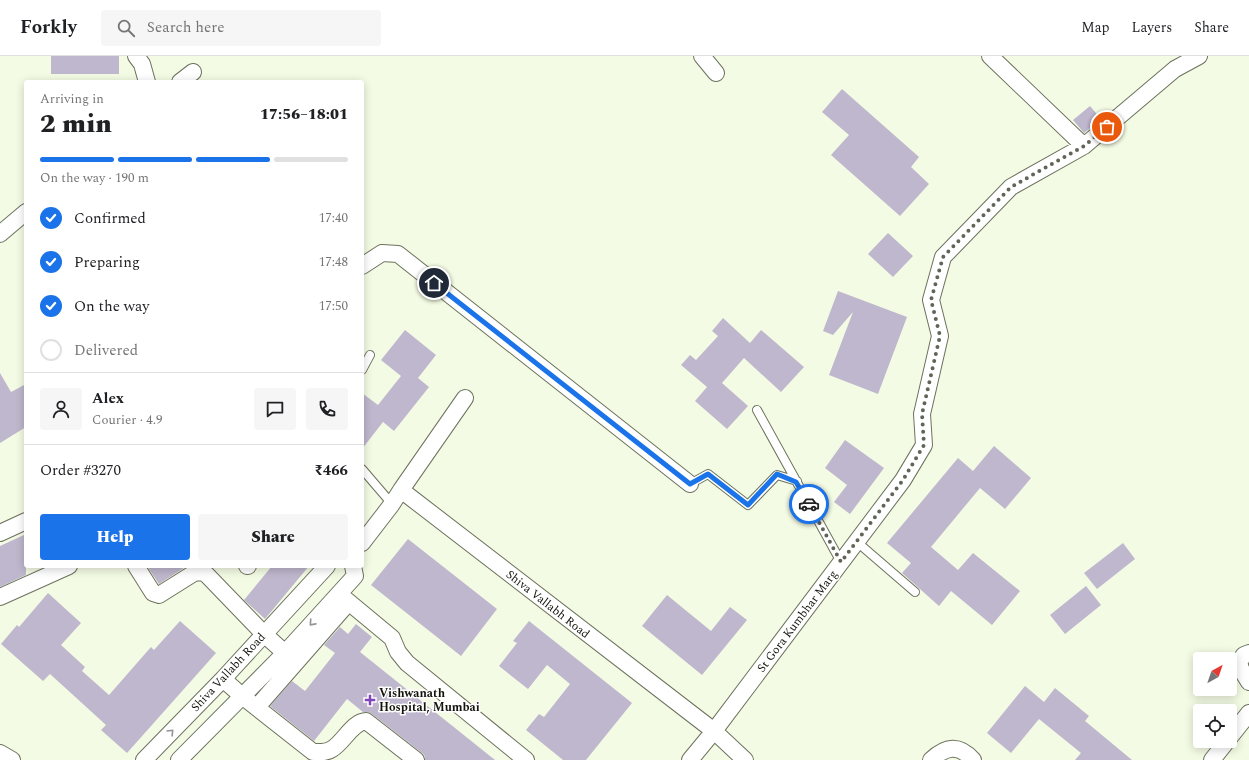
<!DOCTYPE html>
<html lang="en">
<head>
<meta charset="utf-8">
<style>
	body { margin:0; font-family:Spectral,serif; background:#f6f6f6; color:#202124; height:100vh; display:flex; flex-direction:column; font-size:15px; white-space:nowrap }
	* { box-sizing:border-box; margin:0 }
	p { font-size:13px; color:#757577 }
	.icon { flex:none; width:22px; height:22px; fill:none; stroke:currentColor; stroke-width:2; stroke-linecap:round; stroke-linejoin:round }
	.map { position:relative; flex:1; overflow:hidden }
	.details { position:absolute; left:24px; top:24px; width:340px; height:488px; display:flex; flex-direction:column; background:#fff; border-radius:4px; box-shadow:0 2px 10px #0003 }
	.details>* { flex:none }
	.needle { width:26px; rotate:40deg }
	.buttons { position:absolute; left:1193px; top:596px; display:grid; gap:8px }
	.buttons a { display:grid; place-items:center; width:44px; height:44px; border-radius:4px; background:#fff; box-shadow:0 2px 10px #0003; font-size:20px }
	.pin { position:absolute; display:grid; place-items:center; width:34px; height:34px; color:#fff; margin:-17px; border:2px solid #fff; border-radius:50%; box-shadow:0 1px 4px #0007 }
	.courier { position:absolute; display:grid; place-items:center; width:40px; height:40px; margin:-20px; border:3px solid #1a73e8; border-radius:50%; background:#fff; color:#222; box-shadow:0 1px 5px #0007 }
	.overview em { font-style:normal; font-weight:800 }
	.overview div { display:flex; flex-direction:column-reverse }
	.overview { display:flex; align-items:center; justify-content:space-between; height:68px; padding:0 16px }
	h1 { font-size:26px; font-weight:800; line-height:30px }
	.bar { display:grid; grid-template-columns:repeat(4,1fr); gap:6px 4px; align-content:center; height:48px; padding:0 16px }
	.bar i { height:5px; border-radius:3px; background:#e0e0e0 }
	.bar .current { background:#1a73e8 }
	.bar p { grid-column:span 4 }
	.line { display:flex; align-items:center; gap:10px; padding:0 16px; border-top:1px solid #e0e0e0 }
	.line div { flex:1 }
	.round { display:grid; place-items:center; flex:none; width:42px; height:42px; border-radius:4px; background:#f6f6f6 }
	ol { padding:0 16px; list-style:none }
	li { display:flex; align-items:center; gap:12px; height:44px }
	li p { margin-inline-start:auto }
	li .icon { padding:4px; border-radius:50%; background:#1a73e8; color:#fff; stroke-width:4 }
	li:last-child { color:#757577 }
	li i { width:22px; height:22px; border:2px solid #e0e0e0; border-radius:50% }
	.button { display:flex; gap:8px; margin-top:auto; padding:8px 16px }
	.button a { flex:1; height:46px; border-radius:4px; background:#1a73e8; color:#fff; font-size:16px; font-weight:800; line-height:46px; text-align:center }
	.button a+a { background:#f6f6f6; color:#202124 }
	header { display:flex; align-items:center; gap:24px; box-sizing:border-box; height:56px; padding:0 20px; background:#fff; border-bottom:1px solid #e0e0e0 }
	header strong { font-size:19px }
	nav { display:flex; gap:22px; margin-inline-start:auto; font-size:14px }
	.search { width:280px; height:36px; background:#f6f6f6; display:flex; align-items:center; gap:10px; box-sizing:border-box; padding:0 14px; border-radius:4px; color:#757577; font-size:15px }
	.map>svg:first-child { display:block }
	.building { fill:#bfb7cd }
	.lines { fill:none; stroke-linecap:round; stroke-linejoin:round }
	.service-casing { stroke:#6c725d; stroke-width:10 }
	.minor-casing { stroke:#6c725d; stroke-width:18 }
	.service { stroke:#fff; stroke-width:8 }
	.minor { stroke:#fff; stroke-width:16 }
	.oneway { stroke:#949592 }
	.done { stroke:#616558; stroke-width:4; stroke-dasharray:0 7.2 }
	.route { stroke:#1a73e8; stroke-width:5 }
	.poi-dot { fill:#7f45bb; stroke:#fff; stroke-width:1.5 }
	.labels { text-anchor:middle; stroke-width:3; stroke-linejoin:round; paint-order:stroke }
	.street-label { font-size:12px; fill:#12140c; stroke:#fff }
	.poi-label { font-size:12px; font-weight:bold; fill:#12140c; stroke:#fff; text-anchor:start }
</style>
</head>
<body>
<header>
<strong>Forkly</strong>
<div class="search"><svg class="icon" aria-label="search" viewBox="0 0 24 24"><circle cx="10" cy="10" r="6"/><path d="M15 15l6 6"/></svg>Search here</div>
<nav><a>Map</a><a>Layers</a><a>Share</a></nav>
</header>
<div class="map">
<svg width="1249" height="704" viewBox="0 0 1249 704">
	<rect width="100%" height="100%" fill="#f4fbe4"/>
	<path class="building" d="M51,0H119V18H51Z
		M842,33L919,101L911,111L929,128L900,160L831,99L849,79L822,56Z
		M1090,50L1101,63L1084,77L1073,64Z
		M888,177L913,200L893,221L868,198Z
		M838,235L907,261L878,338L829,319L853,256L833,279L823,275Z
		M723,262L750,287L761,274L804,311L781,336L744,302L722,327L748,350L727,373L695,345L707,331L681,309L690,299L696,304L718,280L712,275Z
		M405,274L436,299L418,322L429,331L394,375L383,366L362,393V337L378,349L401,320L381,304Z
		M0,317L11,336L26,328V371L0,387Z
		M845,384L884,412L850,458L834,446L847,429L825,412Z
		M994,390L1031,422L1005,453L980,432L931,491L958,514L973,497L1020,535L992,569L951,535L939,550L902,517L911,507L887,487L958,402L973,415Z
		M26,478V519L0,531V490Z
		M408,483L497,553L461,600L371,529Z
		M1123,487L1135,503L1097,533L1084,517Z
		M147,510H187L159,528Z
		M272,510H309L265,563L244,544Z
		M1086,530L1101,549L1065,578L1050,559Z
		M48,537L81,567L61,589L85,611L82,615L109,639L151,591L154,594L180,565L216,597L127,697L101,674L106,669L50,618L43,625L1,588L17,569L19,571Z
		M667,539L711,575L730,551L747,564L702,619L642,570Z
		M529,565L632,647L586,704H563L526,674L539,658L544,661L570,628L547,609L528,633L499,610L517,587L513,585Z
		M356,568L372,581L360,596L495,704H425V700L422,697L372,658L368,656H363L347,643L314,685L270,650L292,625L305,635L335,597L324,589L340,571L348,578Z
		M1025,630L1044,646L1055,632L1089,660L1085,665L1132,704H1075L1081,697L1039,663L1011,697L987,677Z"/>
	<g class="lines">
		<defs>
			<path id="service" d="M362,314L370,299
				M757,354L841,506
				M362,413L392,448
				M690,428L708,418L748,449L777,419L797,425
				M857,486L915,536"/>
			<path id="minor" d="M136,0L142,8L147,26
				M702,0L716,17
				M990,0L1084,90
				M180,26L193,16
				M0,178L26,156
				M362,210L382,197L398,198L690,428
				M401,434L714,675L745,704
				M0,477L26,465
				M362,487L392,448L401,434L465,342
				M136,510L153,537L159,539L194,517L200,516L206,518L264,578L285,597
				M247,510H248
				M339,538L392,582L398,596L407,607L526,704
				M0,541L69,510
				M1249,597L1244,599L1239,606L1241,613L1249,626
				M223,623L242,640L313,696C320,696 326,697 332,693C344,686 352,666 366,665L416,704
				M257,651L348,547
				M1230,681L1249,657
				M0,697L12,704
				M144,704L223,623L327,510
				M179,704L285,597L355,520L353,510
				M690,704L714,675L903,424L924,389L922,358L940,280L931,244L943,201L1011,131L1084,90L1175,13L1199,0
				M931,704C946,690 959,688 973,704
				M1212,704L1227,685"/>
		</defs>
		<use href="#service" class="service-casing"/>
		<use href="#minor" class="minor-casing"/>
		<use href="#service" class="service"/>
		<use href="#minor" class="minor"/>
	</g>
	<defs><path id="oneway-chevron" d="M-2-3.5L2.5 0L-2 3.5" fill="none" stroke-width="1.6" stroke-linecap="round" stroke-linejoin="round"/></defs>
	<g class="oneway">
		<use href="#oneway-chevron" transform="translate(312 567) rotate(132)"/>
		<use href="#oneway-chevron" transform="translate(171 676) rotate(-46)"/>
	</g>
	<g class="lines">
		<path class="done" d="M809,448L841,506L903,424L924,389L922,358L940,280L931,244L943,201L1011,131L1084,90L1107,71"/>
		<path class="route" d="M434,227L690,428L708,418L748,449L777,418L796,426L809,448"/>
	</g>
	<path class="poi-dot" d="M368 638h4v4h4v4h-4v4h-4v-4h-4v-4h4z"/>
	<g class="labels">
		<g class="street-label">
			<text transform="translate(548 548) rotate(38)" y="4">Shiva Vallabh Road</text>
			<text transform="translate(797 565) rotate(-53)" y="4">St Gora Kumbhar Marg</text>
			<text transform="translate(228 616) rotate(-47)" y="4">Shiva Vallabh Road</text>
		</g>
		<g class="poi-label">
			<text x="379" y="641">Vishwanath<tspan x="379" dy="14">Hospital, Mumbai</tspan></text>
		</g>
	</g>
</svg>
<div class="buttons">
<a><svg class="needle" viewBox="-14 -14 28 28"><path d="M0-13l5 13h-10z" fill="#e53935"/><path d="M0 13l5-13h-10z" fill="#757577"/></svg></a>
<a><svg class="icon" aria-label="locate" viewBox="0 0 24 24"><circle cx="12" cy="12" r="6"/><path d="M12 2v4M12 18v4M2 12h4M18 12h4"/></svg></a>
</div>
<div class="pin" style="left:1107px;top:71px;background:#ea580c"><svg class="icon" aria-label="bag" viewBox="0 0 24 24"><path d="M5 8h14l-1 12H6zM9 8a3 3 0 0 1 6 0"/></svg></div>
<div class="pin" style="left:434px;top:227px;background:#1f2937"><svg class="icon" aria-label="home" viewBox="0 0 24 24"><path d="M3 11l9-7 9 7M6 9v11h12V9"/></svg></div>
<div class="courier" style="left:809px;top:448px"><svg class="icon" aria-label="car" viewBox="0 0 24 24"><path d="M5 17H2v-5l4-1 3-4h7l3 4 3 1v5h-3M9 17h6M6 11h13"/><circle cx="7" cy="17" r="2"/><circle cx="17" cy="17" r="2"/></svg></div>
<section class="details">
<div class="overview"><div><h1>2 min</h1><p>Arriving in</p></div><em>17:56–18:01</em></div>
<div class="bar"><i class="current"></i><i class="current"></i><i class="current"></i><i></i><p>On the way · 190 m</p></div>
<ol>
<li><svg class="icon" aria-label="check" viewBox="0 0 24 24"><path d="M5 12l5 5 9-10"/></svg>Confirmed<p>17:40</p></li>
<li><svg class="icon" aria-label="check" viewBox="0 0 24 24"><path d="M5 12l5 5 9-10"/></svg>Preparing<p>17:48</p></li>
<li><svg class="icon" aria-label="check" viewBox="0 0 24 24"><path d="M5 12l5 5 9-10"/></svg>On the way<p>17:50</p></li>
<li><i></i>Delivered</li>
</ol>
<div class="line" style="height:72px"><a class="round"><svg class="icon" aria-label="person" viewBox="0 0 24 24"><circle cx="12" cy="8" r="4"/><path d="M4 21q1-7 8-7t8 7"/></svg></a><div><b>Alex</b><p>Courier · 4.9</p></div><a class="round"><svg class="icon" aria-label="chat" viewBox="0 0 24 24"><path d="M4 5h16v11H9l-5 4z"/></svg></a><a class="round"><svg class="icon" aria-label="phone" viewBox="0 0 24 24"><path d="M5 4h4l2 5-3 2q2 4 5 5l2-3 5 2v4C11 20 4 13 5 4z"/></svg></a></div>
<div class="line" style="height:52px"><div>Order #3270</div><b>₹466</b></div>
<div class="button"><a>Help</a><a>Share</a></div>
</section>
</div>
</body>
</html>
